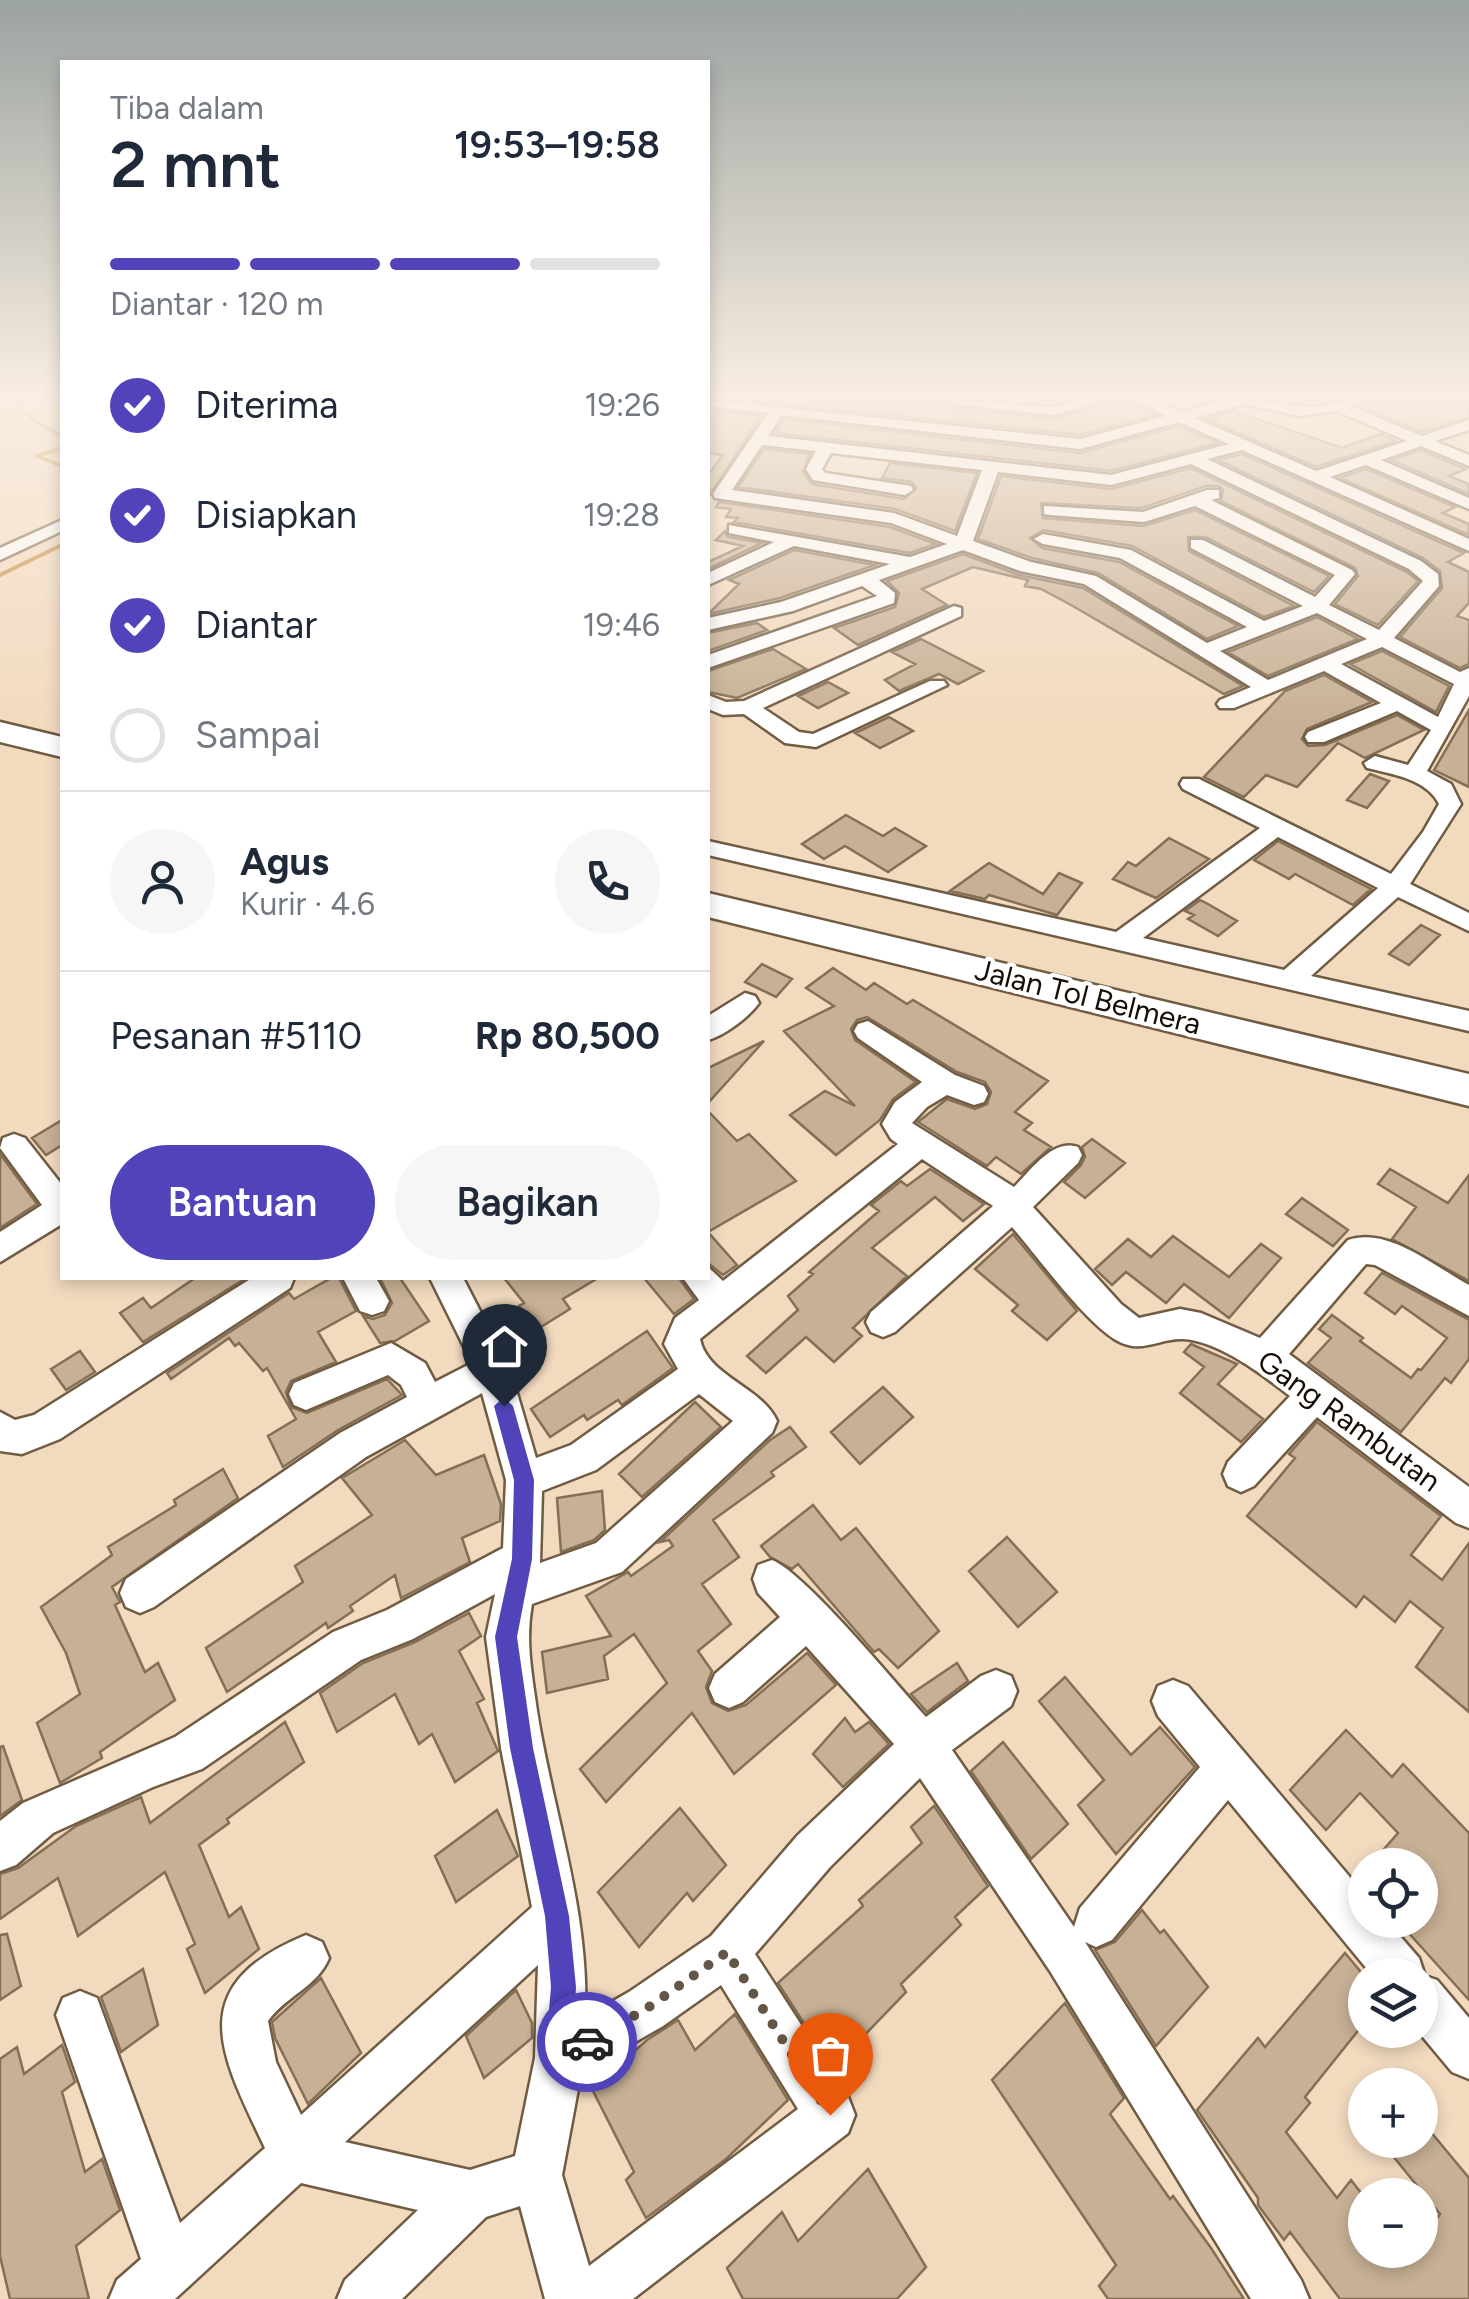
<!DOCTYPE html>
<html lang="id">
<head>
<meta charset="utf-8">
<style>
	body { margin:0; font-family:Figtree,sans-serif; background:#f6f6f7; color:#1f2937; height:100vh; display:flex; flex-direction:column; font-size:38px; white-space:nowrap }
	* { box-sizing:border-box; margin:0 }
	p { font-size:32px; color:#747a83 }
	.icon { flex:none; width:55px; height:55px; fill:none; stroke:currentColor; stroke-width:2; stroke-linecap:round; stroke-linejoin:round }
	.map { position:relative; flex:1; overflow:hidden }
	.side { position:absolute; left:60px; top:60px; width:650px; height:1220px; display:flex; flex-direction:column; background:#fff; border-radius:0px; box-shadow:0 5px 15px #0003 }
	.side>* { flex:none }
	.buttons { position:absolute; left:1348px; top:1848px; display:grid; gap:20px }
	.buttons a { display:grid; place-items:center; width:90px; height:90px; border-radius:50%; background:#fff; box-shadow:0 5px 15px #0003; font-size:50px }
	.pin { position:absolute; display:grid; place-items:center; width:85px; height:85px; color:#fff; margin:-102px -42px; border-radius:50% 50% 50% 0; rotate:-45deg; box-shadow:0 0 10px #0007 }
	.pin .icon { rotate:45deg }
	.courier { position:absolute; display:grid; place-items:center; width:100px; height:100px; margin:-50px; border:8px solid #5144bb; border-radius:50%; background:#fff; color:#222; box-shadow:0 2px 12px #0007 }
	.overview em { font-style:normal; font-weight:600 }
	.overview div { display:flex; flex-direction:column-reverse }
	.overview { display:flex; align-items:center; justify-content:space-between; height:170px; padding:0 50px }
	h1 { font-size:65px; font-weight:600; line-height:75px }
	.bar { display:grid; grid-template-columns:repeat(4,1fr); gap:15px 10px; align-content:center; height:120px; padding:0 50px }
	.bar i { height:12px; border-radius:8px; background:#e0e1e3 }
	.bar .selected { background:#5144bb }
	.bar p { grid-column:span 4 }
	.line { display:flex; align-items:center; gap:25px; padding:0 50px; border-top:2px solid #e0e1e3 }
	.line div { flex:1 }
	.round { display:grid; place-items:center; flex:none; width:105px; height:105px; border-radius:52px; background:#f6f6f7 }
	ol { padding:0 50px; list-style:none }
	li { display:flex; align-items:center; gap:30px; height:110px }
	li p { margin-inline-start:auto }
	li .icon { padding:10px; border-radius:50%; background:#5144bb; color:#fff; stroke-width:4 }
	li:last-child { color:#747a83 }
	li i { width:55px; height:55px; border:5px solid #e0e1e3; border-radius:50% }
	.cta { display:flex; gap:20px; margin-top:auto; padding:20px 50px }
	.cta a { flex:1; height:115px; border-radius:60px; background:#5144bb; color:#fff; font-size:40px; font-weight:600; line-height:115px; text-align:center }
	.cta a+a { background:#f6f6f7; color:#1f2937 }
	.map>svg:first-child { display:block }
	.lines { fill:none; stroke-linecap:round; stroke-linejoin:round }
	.stream { stroke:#c78a35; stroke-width:4 }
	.building { fill:#c7b095; stroke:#846f56; stroke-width:2.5 }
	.minor-casing { stroke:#705c43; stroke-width:5 }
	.highway-casing { stroke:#705c43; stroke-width:5 }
	.minor { fill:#fff; fill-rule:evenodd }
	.highway { fill:#fff; fill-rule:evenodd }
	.route { fill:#5144bb }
	.done { stroke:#645647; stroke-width:10; stroke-dasharray:0 18 }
	.labels { text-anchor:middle; stroke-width:8; stroke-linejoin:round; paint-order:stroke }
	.street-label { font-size:30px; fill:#170f06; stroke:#fff }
</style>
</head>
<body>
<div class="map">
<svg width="1469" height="2299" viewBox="0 0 1469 2299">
	<rect width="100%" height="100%" fill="#f2dabf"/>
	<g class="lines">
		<path class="stream" d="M14,400L35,421L62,437
			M62,448L37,456L62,466
			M0,575L62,545"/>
	</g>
	<path class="building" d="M943,400L954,408L1055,419L1110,400H1132L1156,415L1080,435L753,401Z
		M1362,400H1469V417L1422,432L1358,405Z
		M717,411L761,416L710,495L708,475L723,455L708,453V422Z
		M1234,411L1342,448L1380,434L1396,441L1316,467L1207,419Z
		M784,419L1080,453L1179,426L1218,443L1111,471L775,433Z
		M764,449L810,454L803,471L812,484L904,499L916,488L912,482L882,478L890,463L977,473L955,531L895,509L738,487Z
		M1421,450L1466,469L1449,476L1469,484V494L1391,460Z
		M1242,454L1464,553L1448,562L1469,572V603L1457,616L1469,620V664L1460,668L1400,637L1442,588L1440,571L1423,558L1218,460Z
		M1191,468L1407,572L1418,581L1378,625L1335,604L1358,576L1355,568L1221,501L1223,490L1219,486H1206L1142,508L1041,503L1043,518L1144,526L1195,510L1329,576L1314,592L1205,537H1188L1189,551L1294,606L1264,617L1132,546L1044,530L1030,538L1042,548L1119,562L1238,626L1207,639L1098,573L1032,558L978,539L1001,476L1111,489Z
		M1366,469L1455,507L1443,513L1469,524V535L1340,478Z
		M719,502L890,527L936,544L910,553L734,522L738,518L726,517L731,509L716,507Z
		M725,531L728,537L762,543L708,569V562L743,546L716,540Z
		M794,550L875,565L780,598L708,614L739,584L729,580Z
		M963,554L1019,575L1083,588L1243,686L1224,694L1071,605L1041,589L1025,586L1028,580L973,567L922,589L947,605L858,645L834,628L895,607L899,593L887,581Z
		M1317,617L1358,639L1268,676L1228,652Z
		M757,623L767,630L708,651V633Z
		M921,639L983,671L958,684L939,674L899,691L885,680L915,664L892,652Z
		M773,649L806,669L737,698L708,692V671Z
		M1382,651L1449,686L1436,712L1350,664Z
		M1324,675L1372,702L1307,729L1302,739L1308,746L1325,745L1397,715L1424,730L1365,758L1338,743L1297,787L1266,775L1244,797L1204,777L1285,691Z
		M828,682L848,693L818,708L798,696Z
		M1469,710V787L1434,770Z
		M889,717L913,731L880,748L855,733Z
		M1370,774L1389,781L1367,808L1347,800Z
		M846,815L883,836L895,828L926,846L888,872L845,846L824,859L802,844Z
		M1169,838L1209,859L1156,898L1113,879L1128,862L1136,866Z
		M1278,841L1371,889L1353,905L1295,874L1289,879L1254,860Z
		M989,863L1043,894L1059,873L1082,883L1057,915L989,895L985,899L950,891Z
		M1200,900L1208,904L1237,921L1218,936L1188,919L1194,915L1185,911Z
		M1421,925L1440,935L1409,965L1389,954Z
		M762,964L792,979L776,997L745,982Z
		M833,968L866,990L874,983L907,1004L913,1000L1048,1081L1015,1112L1032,1123L1024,1130L1051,1147L1021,1174L996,1157L987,1166L918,1122L947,1099L975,1109L987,1104L991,1092L985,1082L957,1072L867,1017L857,1020L851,1029L855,1040L916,1082L893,1099L880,1120L836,1155L790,1115L825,1091L855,1106L784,1031L834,1006L806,988Z
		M764,1041L708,1103V1068Z
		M708,1111L737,1141L749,1134L796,1181L708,1232L737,1265L723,1275L708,1263Z
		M62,1120V1145L46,1155L32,1138Z
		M1092,1139L1125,1163L1085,1198L1064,1182L1081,1165L1085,1157L1082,1147Z
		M0,1154L37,1204L0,1228Z
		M930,1169L984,1204L963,1221L935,1197L872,1248L907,1276L853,1328L862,1336L834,1362L806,1337L766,1373L747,1356L798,1310L788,1296L813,1274L809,1272L879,1211L871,1205L901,1181L907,1186Z
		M1390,1169L1448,1203L1469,1175V1281L1392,1239L1416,1207L1378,1184Z
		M1302,1198L1348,1230L1333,1246L1286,1214Z
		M1013,1234L1077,1311L1047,1340L1012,1311L1018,1305L975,1269Z
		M1173,1236L1229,1277L1261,1244L1281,1258L1229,1318L1184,1284L1166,1303L1126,1272L1112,1285L1095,1269L1128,1239L1151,1257Z
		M1382,1273L1469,1320V1359L1451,1383L1445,1378L1401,1432L1308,1363L1331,1338L1319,1329L1332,1315L1363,1338L1360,1341L1411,1378L1418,1369L1421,1370L1447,1338L1402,1306L1395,1314L1365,1293Z
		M195,1278H246L143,1342L120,1313L143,1298L151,1308Z
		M331,1278H339L356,1311L318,1332L336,1362L291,1381L286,1392L291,1407L307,1413L387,1379L402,1395L338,1430L283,1467L268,1436L296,1419L267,1368L263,1371L239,1343L235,1346L229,1338L171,1379L167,1373L289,1293L294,1299Z
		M380,1278H400L429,1321L395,1341L380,1343L363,1316L373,1319L385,1315L392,1303Z
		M504,1278H598L563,1299L570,1309L536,1330L519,1306L524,1303Z
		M644,1278H679L694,1299L674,1314Z
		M647,1331L673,1368L622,1405L618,1400L587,1420L584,1415L550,1437L531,1409Z
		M1191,1344L1237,1364L1218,1384L1263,1419L1241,1442L1180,1393L1204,1367L1184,1352Z
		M80,1351L95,1372L66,1390L51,1369Z
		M883,1387L913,1417L860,1464L831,1432Z
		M695,1402L721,1427L642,1497L619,1474Z
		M1317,1422L1441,1516L1411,1555L1442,1580L1469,1543V1712L1416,1667L1443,1628L1410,1601L1395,1622L1364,1596L1356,1607L1247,1516L1295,1458L1289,1454Z
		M790,1427L806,1447L771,1472L774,1476L713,1520L739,1557L702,1584L731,1624L698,1651L712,1671L706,1687L712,1703L728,1711L746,1705L807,1653L836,1685L734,1774L692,1713L606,1802L580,1769L667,1683L634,1634L604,1656L608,1679L547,1693L542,1652L611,1636L586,1596L628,1572L631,1576L673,1546L669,1540L660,1542L770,1440Z
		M405,1440L436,1475L484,1455L501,1504L500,1521L462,1538L470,1562L401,1598L395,1575L350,1606L353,1611L328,1628L326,1623L227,1692L206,1648L303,1582L295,1566L372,1515L342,1478Z
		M223,1469L238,1498L112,1587L120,1602L115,1605L145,1672L158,1663L175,1700L100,1752L102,1758L60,1783L37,1723L80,1694L66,1653L41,1607L112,1555L108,1547L176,1505L174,1500Z
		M602,1491L605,1530L594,1540L561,1552L557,1498Z
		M813,1505L841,1540L856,1528L939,1631L898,1668L879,1649L874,1652L798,1564L792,1569L770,1557L761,1546Z
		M1007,1537L1057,1592L1018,1627L969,1571Z
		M469,1613L481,1636L459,1651L484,1699L477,1703L498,1751L455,1782L432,1734L419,1744L395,1694L337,1732L320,1693L363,1663L415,1642Z
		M957,1663L968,1681L927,1712L911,1694Z
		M1065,1677L1131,1755L1160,1727L1195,1767L1116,1854L1078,1805L1104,1780L1039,1701Z
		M845,1718L855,1732L869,1722L889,1744L843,1787L813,1754Z
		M285,1722L304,1762L227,1819L229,1823L199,1845L229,1917L241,1907L259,1949L205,1993L187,1949L195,1944L165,1872L78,1936L58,1878L0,1919V1874L18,1868L76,1826L141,1797L150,1823Z
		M1346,1730L1392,1777L1403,1764L1469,1833V2000L1397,1920H1420V1865H1370L1398,1833L1360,1793L1326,1830L1290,1790Z
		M1003,1742L1068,1824L1031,1859L971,1771Z
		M3,1746L22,1800L0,1816V1747Z
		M934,1806L988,1886L955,1917L961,1925L901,1984L906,1992L833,2068L778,1983L863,1906L859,1900L922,1843L911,1827Z
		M680,1808L726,1865L693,1901L687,1893L639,1947L598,1892Z
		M497,1810L518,1856L456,1902L435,1856Z
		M1142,1910L1160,1933L1164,1930L1208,1987L1156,2046L1095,1950L1115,1942Z
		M7,1934L21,1986L0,2000V1935Z
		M1345,1953L1365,1977V2022L1305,2097L1310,2103L1286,2132L1337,2198L1351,2180L1365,2198V2250H1420V2242L1440,2214L1380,2140H1420V2119L1469,2178V2299H1340L1290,2232L1284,2240L1258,2205V2198L1197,2110L1258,2038L1265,2047Z
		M143,1969L158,2025L121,2052L101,1997Z
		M321,1978L361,2053L308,2104L275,2038L272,2022Z
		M516,1990L532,2023V2038L484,2078L466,2036Z
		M1065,2003L1124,2098L1110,2114L1170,2199L1173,2196L1211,2248L1244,2299H1108L1099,2286L1116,2265L992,2080Z
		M735,2014L788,2100L726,2159L646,2218L626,2180L634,2172L592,2089L647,2040L678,2020L695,2050Z
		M62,2045L75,2082L62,2092L85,2172L102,2159L120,2210L76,2246L89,2299H10L0,2256V2059L17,2047L24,2074Z
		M868,2169L926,2267L897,2299H743L727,2268L782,2212L798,2241Z"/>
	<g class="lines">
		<defs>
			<path id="minor" d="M708,400L1080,439L1166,416L1136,400H1155L1182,412L1226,400L1313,407L1358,400L1350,406L1422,436L1469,420V430L1435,441L1469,455V466L1421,446L1381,460L1469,498V509L1366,465L1330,477L1469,539V551L1242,450L1207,459L1421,561L1438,574L1439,586L1394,638L1460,672L1469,668V696L1427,771L1451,784L1461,804L1410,884L1469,913V931L1398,897L1311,976L1469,1011V1031L708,855V841L1116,932L1260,828L1183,789L1180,784L1183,779H1199L1391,874L1423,832L1439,804C1427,779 1392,774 1367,768L1364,763L1375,756L1408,765L1431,730L1397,711L1324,742H1308L1305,737L1308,732L1381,703L1324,671L1234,708H1220L1217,704L1220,700L1251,687L1084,584L1020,571L963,550L879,580L895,593L894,603L708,668V655L877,596L862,586L793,611L708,630V618L781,602L890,564L794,546L708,585V573L774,542L729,533V525L910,557L947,544L891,523L715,498L713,494L768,413L708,406ZM1245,404L1299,416L1337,411L1407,441L1316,471L1195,418ZM782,415L1080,449L1179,422L1229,444L1111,475L768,436ZM762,445L816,451L806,469L813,480L905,495L913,490L911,486L825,473L822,469L831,453L982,470L957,536L894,513L732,490ZM1191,464L1409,569L1423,581L1379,630L1329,605L1355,574L1352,570L1211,500L1219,498V490H1207L1143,512L1044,506V514L1050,515L1144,522L1195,506L1335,575L1315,597L1203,540H1191V548L1303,606L1264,621L1131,550L1043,534L1034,539L1043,544L1120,558L1247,627L1207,643L1096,576L1031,562L973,541L998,472L1111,485ZM1317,613L1367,639L1268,680L1220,651ZM1382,647L1454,684L1438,717L1341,664ZM1278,837L1378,888L1284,970L1143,938Z
				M947,400L1055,407L1081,400H1106L1055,415L954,404Z
				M62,520V531L0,560V548Z
				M954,606L961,608V616L763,708L799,732L813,734L930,681H944L947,685L816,747L785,743L744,714L723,715L708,709V695L726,702L744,701Z
				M745,993L755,996L759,1003C748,1018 725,1035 708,1040V1016Z
				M868,1021L955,1075L984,1086L988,1094L984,1102L974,1105L947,1095L927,1107L912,1123L1014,1187C1031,1170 1053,1138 1078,1147L1082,1155L1078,1163L1033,1207L1121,1304L1139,1318L1180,1309L1201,1313L1260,1338L1348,1240C1388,1226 1435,1267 1469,1285V1316L1375,1265L1366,1264L1289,1354L1469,1487V1528L1456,1523L1317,1417L1254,1486L1241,1492L1228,1486L1223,1474L1228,1462L1290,1396C1263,1375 1219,1341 1183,1339C1158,1338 1142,1355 1116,1340C1083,1320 1039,1258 1012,1227L895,1332L883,1337L871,1332L866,1322L871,1312L993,1206L922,1159L700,1339C707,1376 762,1387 777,1421L772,1433L622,1572L532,1604C525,1642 532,1674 537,1711C553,1813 590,1913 585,2017L629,1992L711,1936L798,1835L894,1744L806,1646L743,1702L729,1708L715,1702L709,1688L715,1674L780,1617L758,1593L753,1579L758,1565L772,1560C806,1574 895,1683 926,1717L981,1676L996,1670L1011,1676L1017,1691L1011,1706L952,1750L1074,1927L1080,1908L1200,1767L1158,1716L1152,1701L1158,1686L1173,1680L1188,1686L1365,1895V1920H1386L1419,1958L1425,1976L1437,1980L1469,2018V2079L1452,2072L1417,2030H1420V1975H1372L1228,1800L1112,1940L1096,1947L1085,1942L1301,2280L1309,2299H1251L1050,1971L920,1778L830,1867L755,1954L848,2097L855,2115L848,2133L633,2299H545L520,2206L486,2217L402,2299H337L345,2280L418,2210L301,2183L175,2299H109L117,2280L141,2259L56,2015L63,1998L80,1991L97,1998L180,2223L265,2148C220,2053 182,1986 306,1935L322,1942L329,1958C318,1986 286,1996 268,2021L276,2062L301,2115L532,1907L501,1748L486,1637L495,1594L413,1639L361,1660L202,1769L153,1787L53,1833L16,1865L0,1871V1821L23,1803L175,1737L333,1632L387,1610L503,1548L506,1480L482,1393L366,1457L154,1607L140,1613L126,1607L120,1593L126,1579L340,1433L407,1397L401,1385L388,1375L306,1410L294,1405L289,1394L294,1383L391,1343L425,1363L435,1382L472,1363L430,1278H463L510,1369L536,1458L571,1445L678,1369L664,1344L675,1318L699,1300L683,1278H708V1267L723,1281L898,1144L891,1139L882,1124L895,1102L922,1082L858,1038L854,1031L858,1024ZM699,1394L733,1421L596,1543L540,1563L542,1491L596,1470ZM538,1965L535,2058L515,2156L470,2170L345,2142ZM721,1985L798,2109L589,2266L562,2175L581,2073L663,2026Z
				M14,1134L25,1138L62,1185V1224L0,1262V1232L42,1205L0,1148L3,1138Z
				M252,1278H294L290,1288L60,1439L22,1454L0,1451V1412L15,1420L34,1415Z
				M343,1278H376L389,1301L384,1311L372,1315L360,1311Z"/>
			<path id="highway" d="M0,722L62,737V757L0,742Z
				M708,893L1469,1074V1106L708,917Z"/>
		</defs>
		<use href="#minor" class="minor-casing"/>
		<use href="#highway" class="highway-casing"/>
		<use href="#minor" class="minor"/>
		<use href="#highway" class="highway"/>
	</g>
	<linearGradient id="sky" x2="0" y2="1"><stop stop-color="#9ba3a0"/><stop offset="0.55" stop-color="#f9eee2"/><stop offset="1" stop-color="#f9eee2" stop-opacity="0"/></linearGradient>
	<rect width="1469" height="722" fill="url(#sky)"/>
	<path class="route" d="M504,1397L513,1406L534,1480L532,1559L517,1637L533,1748L569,1916L576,1987L573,2035L587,2029L596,2033L600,2042L596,2051L558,2071L549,2067L545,2058L551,1987L545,1916L510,1748L495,1637L512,1559L514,1480L494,1406Z"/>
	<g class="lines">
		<path class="done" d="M587,2042L646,2009L727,1952L830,2115"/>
	</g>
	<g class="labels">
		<g class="street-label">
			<text transform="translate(1088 997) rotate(14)" y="10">Jalan Tol Belmera</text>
			<text transform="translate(1349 1421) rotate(36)" y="10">Gang Rambutan</text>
		</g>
	</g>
</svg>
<div class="buttons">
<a><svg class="icon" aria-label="locate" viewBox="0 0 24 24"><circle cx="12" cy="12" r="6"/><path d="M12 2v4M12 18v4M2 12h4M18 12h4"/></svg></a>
<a><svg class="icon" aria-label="layers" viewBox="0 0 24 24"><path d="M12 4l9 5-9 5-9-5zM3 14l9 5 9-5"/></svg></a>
<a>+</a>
<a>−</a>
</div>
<div class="pin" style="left:830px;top:2115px;background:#ea580c"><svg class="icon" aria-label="bag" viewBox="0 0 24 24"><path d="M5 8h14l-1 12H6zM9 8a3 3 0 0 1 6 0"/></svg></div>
<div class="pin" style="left:504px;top:1406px;background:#1f2937"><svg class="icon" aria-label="home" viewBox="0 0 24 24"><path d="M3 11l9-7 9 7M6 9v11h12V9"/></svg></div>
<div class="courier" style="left:587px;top:2042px"><svg class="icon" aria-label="car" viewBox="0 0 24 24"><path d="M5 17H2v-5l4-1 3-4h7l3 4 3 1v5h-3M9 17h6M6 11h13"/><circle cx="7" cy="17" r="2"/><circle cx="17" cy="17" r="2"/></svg></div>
<section class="side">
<div class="overview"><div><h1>2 mnt</h1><p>Tiba dalam</p></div><em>19:53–19:58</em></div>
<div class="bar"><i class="selected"></i><i class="selected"></i><i class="selected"></i><i></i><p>Diantar · 120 m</p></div>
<ol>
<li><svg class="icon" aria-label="check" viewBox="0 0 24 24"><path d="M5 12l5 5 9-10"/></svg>Diterima<p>19:26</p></li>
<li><svg class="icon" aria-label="check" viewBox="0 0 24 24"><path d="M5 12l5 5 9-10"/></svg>Disiapkan<p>19:28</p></li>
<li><svg class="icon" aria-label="check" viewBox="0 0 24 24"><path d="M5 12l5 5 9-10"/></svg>Diantar<p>19:46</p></li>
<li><i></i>Sampai</li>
</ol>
<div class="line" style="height:180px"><a class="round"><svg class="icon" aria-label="person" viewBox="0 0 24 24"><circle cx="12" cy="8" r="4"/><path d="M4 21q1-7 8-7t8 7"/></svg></a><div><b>Agus</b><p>Kurir · 4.6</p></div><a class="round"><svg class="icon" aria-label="phone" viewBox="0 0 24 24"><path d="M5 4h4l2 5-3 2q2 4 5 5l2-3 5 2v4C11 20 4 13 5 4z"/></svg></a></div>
<div class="line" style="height:130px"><div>Pesanan #5110</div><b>Rp 80,500</b></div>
<div class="cta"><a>Bantuan</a><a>Bagikan</a></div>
</section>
</div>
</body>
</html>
